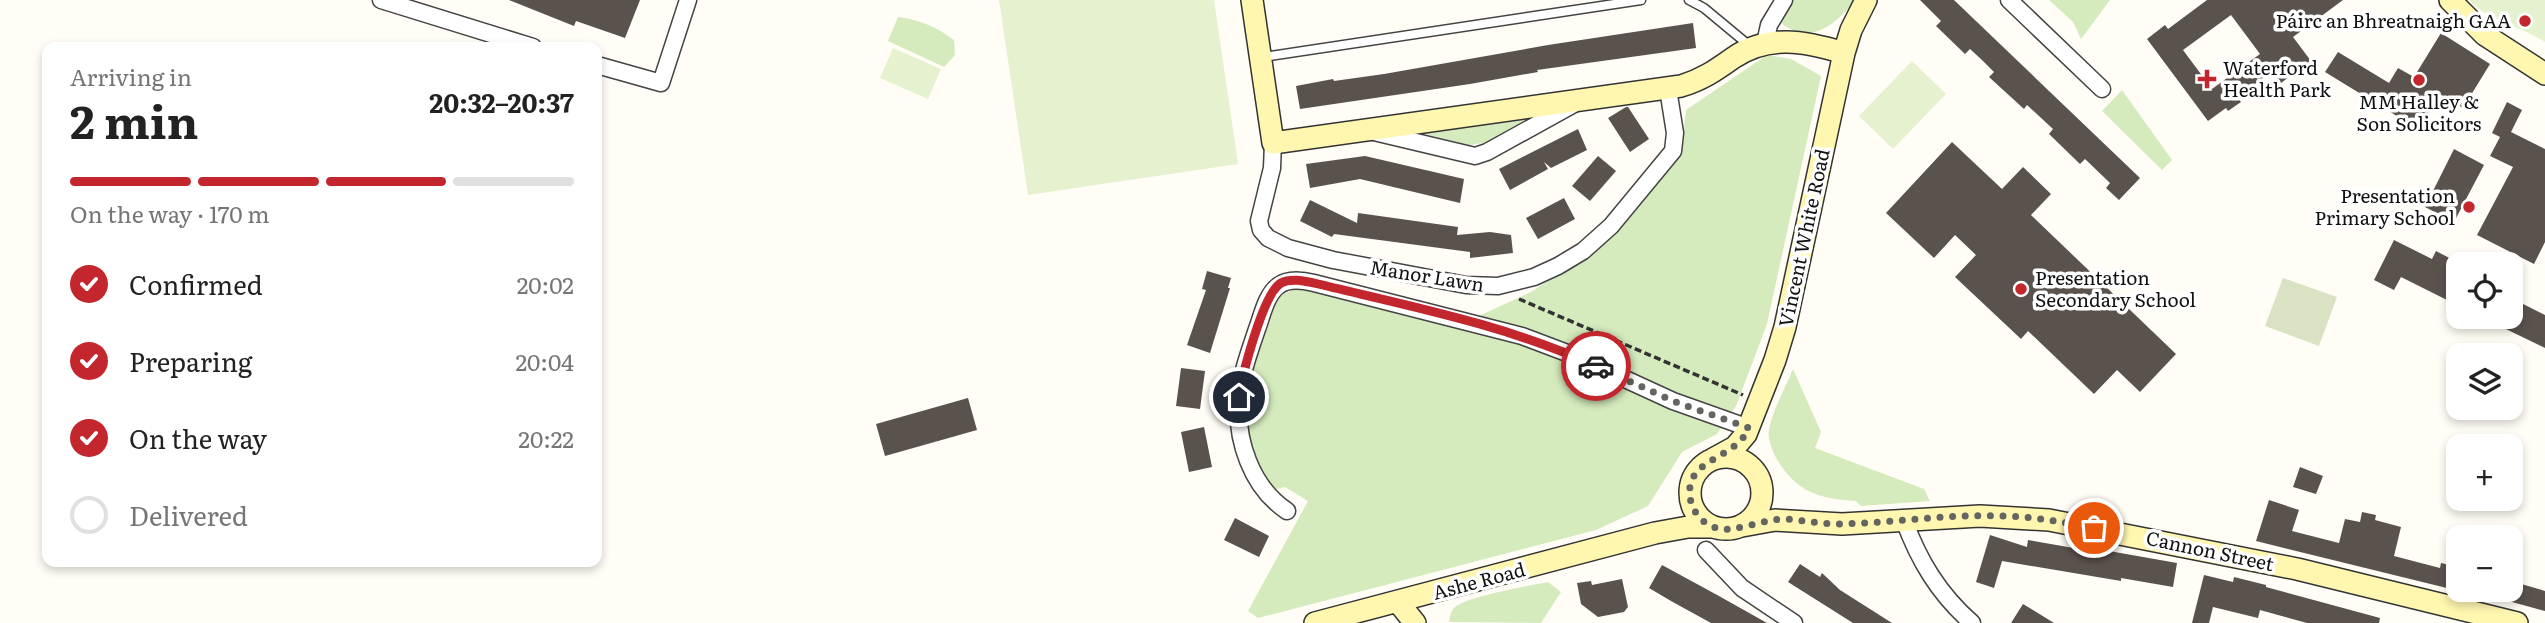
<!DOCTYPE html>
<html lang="en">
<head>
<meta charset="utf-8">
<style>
	body { margin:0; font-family:Literata,serif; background:#f2f2f2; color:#222; height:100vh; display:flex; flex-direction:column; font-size:26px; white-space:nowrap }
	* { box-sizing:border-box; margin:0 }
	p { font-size:23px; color:#767676 }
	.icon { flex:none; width:38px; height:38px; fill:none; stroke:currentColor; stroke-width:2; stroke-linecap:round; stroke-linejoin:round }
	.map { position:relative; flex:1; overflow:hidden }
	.side { position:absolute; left:42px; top:42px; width:560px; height:525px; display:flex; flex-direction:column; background:#fff; border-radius:14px; box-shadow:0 4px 10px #0003 }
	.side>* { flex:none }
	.fabs { position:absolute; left:2446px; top:252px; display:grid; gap:14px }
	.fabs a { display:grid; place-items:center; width:77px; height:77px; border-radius:14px; background:#fff; box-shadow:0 4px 10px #0003; font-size:35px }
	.pin { position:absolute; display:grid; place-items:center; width:60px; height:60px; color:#fff; margin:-30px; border:4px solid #fff; border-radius:50%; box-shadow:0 2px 7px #0007 }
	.courier { position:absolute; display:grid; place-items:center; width:70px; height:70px; margin:-35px; border:5px solid #c4262e; border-radius:50%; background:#fff; color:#222; box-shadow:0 2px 9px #0007 }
	.head em { font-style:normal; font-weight:700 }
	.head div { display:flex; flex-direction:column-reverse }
	.head { display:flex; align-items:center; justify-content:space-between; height:119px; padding:0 28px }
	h1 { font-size:46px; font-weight:700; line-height:52px }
	.bar { display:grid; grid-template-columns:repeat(4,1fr); gap:10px 7px; align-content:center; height:84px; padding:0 28px }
	.bar i { height:9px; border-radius:5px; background:#e0e0e0 }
	.bar .active { background:#c4262e }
	.bar p { grid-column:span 4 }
	ol { padding:0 28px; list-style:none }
	li { display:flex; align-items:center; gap:21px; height:77px }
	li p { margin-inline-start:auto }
	li .icon { padding:7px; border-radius:50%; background:#c4262e; color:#fff; stroke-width:4 }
	li:last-child { color:#767676 }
	li i { width:38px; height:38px; border:4px solid #e0e0e0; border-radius:50% }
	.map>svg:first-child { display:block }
	.green { fill:#d5ebbd }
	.cemetery { fill:#d9e3c4 }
	.pitch { fill:#e6f2cf }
	.building { fill:#5a524d; fill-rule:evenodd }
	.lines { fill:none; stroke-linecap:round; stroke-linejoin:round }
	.lane-casing { stroke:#444; stroke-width:11 }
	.street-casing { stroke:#444; stroke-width:19 }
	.secondary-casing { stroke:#333; stroke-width:24 }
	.path { stroke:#333; stroke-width:3.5; stroke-dasharray:7 3.5; stroke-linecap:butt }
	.lane { stroke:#fff; stroke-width:8 }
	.street { stroke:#fff; stroke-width:16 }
	.secondary { stroke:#fff6b0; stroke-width:21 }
	.done { stroke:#646461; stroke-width:7; stroke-dasharray:0 12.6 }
	.route { stroke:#c4262e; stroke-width:9 }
	.poi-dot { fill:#c4262e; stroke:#fff; stroke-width:2.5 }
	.labels { text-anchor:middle; stroke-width:7; stroke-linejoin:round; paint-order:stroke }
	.poi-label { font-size:19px; fill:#111; stroke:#fff; text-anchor:end }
	.street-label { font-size:19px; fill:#111; stroke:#fff }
</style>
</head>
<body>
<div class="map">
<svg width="2545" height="623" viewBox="0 0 2545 623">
	<rect width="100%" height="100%" fill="#fffdf5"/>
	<path class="green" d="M1791,0H1855C1836,25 1810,46 1781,23L1783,10Z
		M2049,0H2110L2081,39L2073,22Z
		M898,17C920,20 937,27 954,40L955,55L944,67L888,41Z
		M1767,55L1791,59L1821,76L1767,324L1736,406L1717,434L1682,452L1648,506L1596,530L1258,618L1248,611L1308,501L1285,487L1269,491L1249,445L1244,383L1279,296L1297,288L1457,326L1531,292L1613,236L1681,155L1686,110Z
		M2122,90L2172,160L2162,170L2102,111Z
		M1532,117L1528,124L1483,143L1469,145L1422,133Z
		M1793,369L1821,432L1815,448L1924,489L1930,501L1861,506L1856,501C1817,499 1795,491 1775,456C1772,449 1767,437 1769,430C1772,411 1786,387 1793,369Z
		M1548,582L1561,592L1541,623L1449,622C1450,616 1451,610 1455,607C1469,596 1528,586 1548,582Z"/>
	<path class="cemetery" d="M2283,278L2337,297L2319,346L2265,326Z"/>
	<path class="pitch" d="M999,0H1214L1238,164L1028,195Z
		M2469,0H2545V42C2521,26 2488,21 2469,0Z
		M893,48L941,69L928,99L880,78Z
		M1912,61L1946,94L1893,149L1859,116Z"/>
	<path class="building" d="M509,0H640L625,38L576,21L574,26Z
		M1920,0H1954L2140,178L2119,200L2106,188L2110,183L2085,159L2080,164L2049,134L2053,129L2027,105L2024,109L1989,77L1994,72L1982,60L1970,49L1965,54L1936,26L1941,21Z
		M2207,0H2343L2293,37L2311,61L2281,83L2273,71L2237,97L2241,102L2228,111L2226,108L2208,121L2147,39L2165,25L2168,29ZM2231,15L2260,54L2212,89L2183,50Z
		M1693,23L1696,48L1537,70L1538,72L1470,84L1300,109L1296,86L1333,79L1334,81L1384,74L1548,45Z
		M2441,33L2490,64L2463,108L2440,94L2418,129L2325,72L2338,52L2389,83L2398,68L2414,77Z
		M2507,102L2522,110L2511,132L2545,149V242L2534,264L2477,235L2513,167L2490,156L2500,137L2492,133Z
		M1626,107H1628L1649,139L1630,152L1608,118Z
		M1578,129L1587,150L1551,168L1544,162L1548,169L1510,190L1499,169Z
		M1952,142L2002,189L2023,167L2051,194L2031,215L2176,354L2140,392L2117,370L2094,394L2028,331L2021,339L1955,277L1976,255L1955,235L1934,258L1886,213Z
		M2454,149L2484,165L2454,222L2425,207Z
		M1365,156L1464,179L1460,203L1360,179L1310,188L1306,164Z
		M1598,156L1616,171L1590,201L1572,186Z
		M1564,198L1575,219L1538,239L1526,218Z
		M1310,200L1357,223L1358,213L1458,227L1457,235L1490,232L1511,235L1513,253L1470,258V252L1334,234L1332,237L1300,221Z
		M2394,240L2432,259L2436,251L2459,263V306L2401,277L2394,290L2374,280Z
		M1207,271L1231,278L1228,288H1230L1210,353L1187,345L1206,290L1202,289Z
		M2511,298L2545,315V348L2481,317H2511Z
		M1181,368L1205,371L1200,409L1176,406Z
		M968,398L977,430L885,456L876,424Z
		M1204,427L1212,467L1189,472L1181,432Z
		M2300,467L2323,476L2316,494L2293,487Z
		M2269,500L2299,510L2292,531L2339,543L2345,519L2360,522L2362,512L2376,515L2375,520L2401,527L2394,556L2440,568L2441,563L2454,566L2453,571L2459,572V591L2256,541Z
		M1235,518L1269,536L1259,557L1224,540Z
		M1990,535L2027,547L2028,540L2108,554L2109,551L2177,563L2173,587L2121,578V581L2002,561L1994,588L1976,582Z
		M1800,564L1820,577L1822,573L1840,590L1892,623H1853L1834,611L1788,582Z
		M1662,565L1719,596L1767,623H1711L1671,601L1649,588Z
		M2204,575L2233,582L2234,577L2266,585V587L2380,618L2379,623H2307L2260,610L2258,618L2213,607L2209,623H2192Z
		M1622,579L1628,607L1624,612L1598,617L1581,604L1577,583L1591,581L1592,585Z
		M2511,581L2545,591V611L2483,594L2484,590H2511Z
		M2023,604L2033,610L2054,623H2011Z"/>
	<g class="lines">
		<defs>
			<path id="lane" d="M1689,0L1704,8L1751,47
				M1263,57L1641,0"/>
			<path id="street" d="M381,0L533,47
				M2009,0L2102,89
				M1765,43L1769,25L1784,0
				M597,65L661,83L688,0
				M1374,132L1475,156L1487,152L1574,104
				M1273,143L1272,168L1259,221L1261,230L1268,238L1288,248L1333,260L1466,285L1498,286L1534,277L1558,266L1583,251L1611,226L1673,151L1675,133L1668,89
				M1287,511C1251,487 1235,439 1239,397C1241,374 1250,350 1257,329C1262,316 1266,295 1278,286C1288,278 1302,280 1314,283L1522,336L1575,356L1673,401L1749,428
				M1904,520C1919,561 1939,594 1972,623
				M1706,550L1742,588L1794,623"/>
			<path id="secondary" d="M1252,0L1273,143L1681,86C1702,80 1716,70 1733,58C1768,34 1805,41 1844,53
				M2450,0L2485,35L2545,74
				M1690 493a36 36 0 1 1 72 0a36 36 0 1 1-72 0Z
				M1713,459L1735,447L1746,434L1775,360L1785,327L1844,53L1851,30L1866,0
				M1742,526L1775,520L1842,524L1980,516L2049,520L2297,569L2517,623
				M1398,602L1415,623
				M1315,623L1655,533L1688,527H1712"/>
		</defs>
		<use href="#lane" class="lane-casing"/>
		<use href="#street" class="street-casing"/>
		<use href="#secondary" class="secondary-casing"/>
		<path class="path" d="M1519,299L1743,395"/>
		<use href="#lane" class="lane"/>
		<use href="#street" class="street"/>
		<use href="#secondary" class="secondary"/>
	</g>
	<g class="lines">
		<path class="done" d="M1596,366L1673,401L1749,428C1735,460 1685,458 1690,497C1692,513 1705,527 1722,529C1737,531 1765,519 1785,519C1803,520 1820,524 1838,524C1892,523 1945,514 1999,516C2031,516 2062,522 2094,528"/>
		<path class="route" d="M1239,397C1242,376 1263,293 1281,283C1291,278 1304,281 1314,283C1409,306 1507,325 1596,366"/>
	</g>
	<g class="poi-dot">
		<circle cx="2525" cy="21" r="7"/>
		<path d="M2203.5 68.5h7v7h7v7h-7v7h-7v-7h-7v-7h7z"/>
		<circle cx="2419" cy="80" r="7"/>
		<circle cx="2469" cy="207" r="7"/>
		<circle cx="2021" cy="289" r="7"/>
	</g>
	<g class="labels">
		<g class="poi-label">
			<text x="2511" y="28">Páirc an Bhreatnaigh GAA</text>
			<text x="2223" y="75" text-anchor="start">Waterford<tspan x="2223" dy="22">Health Park</tspan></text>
			<text x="2419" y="109" text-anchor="middle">MM Halley &amp;<tspan x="2419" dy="22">Son Solicitors</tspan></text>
			<text x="2455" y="203">Presentation<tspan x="2455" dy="22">Primary School</tspan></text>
			<text x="2035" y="285" text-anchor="start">Presentation<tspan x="2035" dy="22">Secondary School</tspan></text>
		</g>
		<g class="street-label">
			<text transform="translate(1804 238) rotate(-78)" y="7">Vincent White Road</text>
			<text transform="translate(1427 276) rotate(9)" y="7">Manor Lawn</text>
			<text transform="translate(2210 551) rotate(12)" y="7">Cannon Street</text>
			<text transform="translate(1479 581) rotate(-15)" y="7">Ashe Road</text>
		</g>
	</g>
</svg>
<div class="fabs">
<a><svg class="icon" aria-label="locate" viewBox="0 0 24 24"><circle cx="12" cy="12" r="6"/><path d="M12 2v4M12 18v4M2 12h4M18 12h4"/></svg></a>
<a><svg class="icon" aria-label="layers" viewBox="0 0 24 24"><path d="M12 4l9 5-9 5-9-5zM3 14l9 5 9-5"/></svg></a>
<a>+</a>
<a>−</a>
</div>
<div class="pin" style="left:2094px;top:528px;background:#ea580c"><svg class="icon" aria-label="bag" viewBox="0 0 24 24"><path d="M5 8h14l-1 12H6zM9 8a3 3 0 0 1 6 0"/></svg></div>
<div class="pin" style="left:1239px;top:397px;background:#1f2937"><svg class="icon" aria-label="home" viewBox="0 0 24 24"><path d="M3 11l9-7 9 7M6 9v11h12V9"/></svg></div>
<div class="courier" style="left:1596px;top:366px"><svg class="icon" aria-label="car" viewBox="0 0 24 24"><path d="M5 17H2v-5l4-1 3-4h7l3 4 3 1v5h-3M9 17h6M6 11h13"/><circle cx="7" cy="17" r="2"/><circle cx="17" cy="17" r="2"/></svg></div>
<section class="side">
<div class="head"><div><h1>2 min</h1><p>Arriving in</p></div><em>20:32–20:37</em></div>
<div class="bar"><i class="active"></i><i class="active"></i><i class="active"></i><i></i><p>On the way · 170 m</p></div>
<ol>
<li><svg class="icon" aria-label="check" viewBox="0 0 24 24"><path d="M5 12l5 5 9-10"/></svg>Confirmed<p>20:02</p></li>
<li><svg class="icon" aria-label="check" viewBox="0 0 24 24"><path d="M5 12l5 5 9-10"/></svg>Preparing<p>20:04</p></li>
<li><svg class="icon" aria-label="check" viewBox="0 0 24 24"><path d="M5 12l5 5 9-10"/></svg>On the way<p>20:22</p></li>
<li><i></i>Delivered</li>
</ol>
</section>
</div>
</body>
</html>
